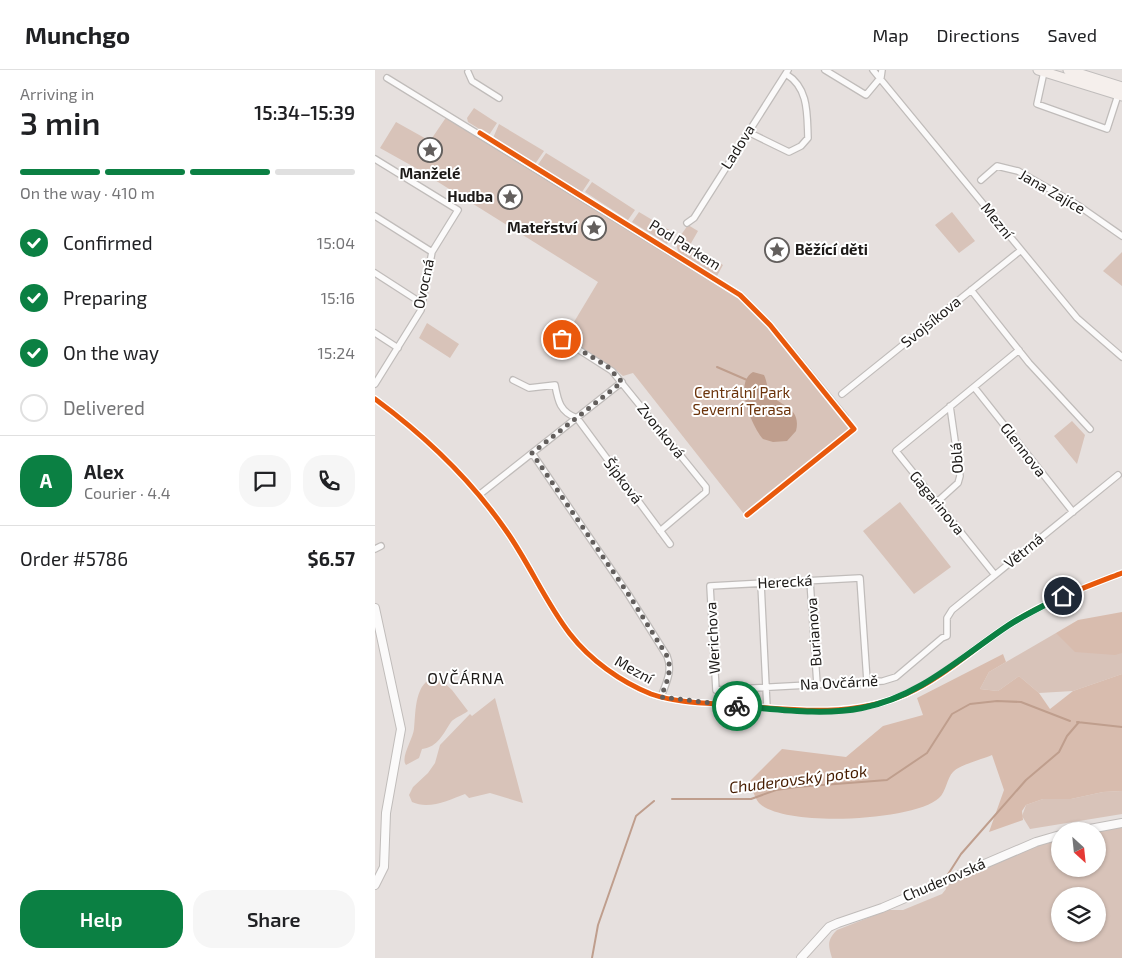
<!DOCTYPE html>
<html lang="en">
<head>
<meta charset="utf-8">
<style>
	body { margin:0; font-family:"Exo 2",sans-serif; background:#f6f6f6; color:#202124; height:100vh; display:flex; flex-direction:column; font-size:19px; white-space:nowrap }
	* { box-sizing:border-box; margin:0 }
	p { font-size:16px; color:#757577 }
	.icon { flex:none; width:28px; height:28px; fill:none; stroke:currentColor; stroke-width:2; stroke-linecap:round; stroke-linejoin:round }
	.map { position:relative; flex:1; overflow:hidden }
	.panel { display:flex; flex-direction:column; background:#fff; width:375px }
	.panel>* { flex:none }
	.needle { width:32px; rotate:153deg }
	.tools { position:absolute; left:676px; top:752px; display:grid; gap:10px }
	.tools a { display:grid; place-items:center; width:55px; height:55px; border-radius:50%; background:#fff; box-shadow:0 1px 4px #0004; font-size:25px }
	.pin { position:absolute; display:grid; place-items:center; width:42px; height:42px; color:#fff; margin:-21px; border:2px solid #fff; border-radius:50%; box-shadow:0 1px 5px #0007 }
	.courier { position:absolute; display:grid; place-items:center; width:50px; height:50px; margin:-25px; border:4px solid #0b8043; border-radius:50%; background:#fff; color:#222; box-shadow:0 1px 6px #0007 }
	.head em { font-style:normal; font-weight:600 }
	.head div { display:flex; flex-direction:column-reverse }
	.head { display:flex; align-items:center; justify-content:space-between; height:85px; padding:0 20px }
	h1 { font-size:32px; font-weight:600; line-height:38px }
	.bar { display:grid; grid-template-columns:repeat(4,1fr); gap:8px 5px; align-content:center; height:60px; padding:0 20px }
	.bar i { height:6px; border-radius:4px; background:#e0e0e0 }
	.bar .current { background:#0b8043 }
	.bar p { grid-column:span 4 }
	.line { display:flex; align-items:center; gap:12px; padding:0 20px; border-top:1px solid #e0e0e0 }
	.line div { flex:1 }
	.round { display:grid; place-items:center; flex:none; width:52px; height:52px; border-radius:20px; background:#f6f6f6 }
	ol { padding:0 20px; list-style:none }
	li { display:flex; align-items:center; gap:15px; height:55px }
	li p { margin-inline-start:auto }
	li .icon { padding:5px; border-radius:50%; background:#0b8043; color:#fff; stroke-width:4 }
	li:last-child { color:#757577 }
	li i { width:28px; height:28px; border:2px solid #e0e0e0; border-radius:50% }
	.action { display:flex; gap:10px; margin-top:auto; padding:10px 20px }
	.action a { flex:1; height:58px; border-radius:20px; background:#0b8043; color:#fff; font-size:20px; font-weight:600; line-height:58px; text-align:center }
	.action a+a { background:#f6f6f6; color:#202124 }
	header { display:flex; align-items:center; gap:30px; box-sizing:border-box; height:70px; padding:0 25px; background:#fff; border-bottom:1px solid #e0e0e0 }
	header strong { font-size:24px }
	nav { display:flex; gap:28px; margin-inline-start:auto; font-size:18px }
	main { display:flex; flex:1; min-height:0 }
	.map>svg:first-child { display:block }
	.green { fill:#d8c3b9; fill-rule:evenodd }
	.forest { fill:#d8bcae }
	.water { fill:#bf9e8d }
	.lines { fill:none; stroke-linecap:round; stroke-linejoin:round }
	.stream { stroke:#bf9e8d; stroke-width:2 }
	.street-casing { stroke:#c0bcba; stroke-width:8 }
	.secondary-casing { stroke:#c0bcba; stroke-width:10 }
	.primary-casing { stroke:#c0bdbc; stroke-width:11 }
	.street { stroke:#fbfafa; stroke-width:5.5 }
	.secondary { stroke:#fbfafa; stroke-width:8 }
	.primary { stroke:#f5efec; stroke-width:9 }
	.cycleway-casing { stroke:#fff; stroke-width:8 }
	.cycleway { stroke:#e8590c; stroke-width:5 }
	.done { stroke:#635f5d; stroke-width:5; stroke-dasharray:0 9 }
	.route { stroke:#0b8043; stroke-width:6 }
	.labels { text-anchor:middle; stroke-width:4; stroke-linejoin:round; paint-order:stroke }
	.street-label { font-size:15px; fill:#1d1a18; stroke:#fff }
	.poi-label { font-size:15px; font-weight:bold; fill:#1d1a18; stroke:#fff; text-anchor:end }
	.park-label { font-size:15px; fill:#6b330b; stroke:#fff }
	.neighbourhood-label { font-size:16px; letter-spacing:1px; fill:#1d1a18; stroke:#fff }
	.water-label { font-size:16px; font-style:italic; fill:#461c00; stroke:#fff }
</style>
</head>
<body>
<header>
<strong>Munchgo</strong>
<nav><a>Map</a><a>Directions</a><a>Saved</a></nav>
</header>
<main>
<section class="panel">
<div class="head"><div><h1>3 min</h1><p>Arriving in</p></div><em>15:34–15:39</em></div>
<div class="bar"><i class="current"></i><i class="current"></i><i class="current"></i><i></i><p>On the way · 410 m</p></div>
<ol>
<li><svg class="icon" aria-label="check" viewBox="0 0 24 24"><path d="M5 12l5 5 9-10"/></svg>Confirmed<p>15:04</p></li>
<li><svg class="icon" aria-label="check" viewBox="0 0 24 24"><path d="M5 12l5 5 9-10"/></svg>Preparing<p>15:16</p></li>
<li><svg class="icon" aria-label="check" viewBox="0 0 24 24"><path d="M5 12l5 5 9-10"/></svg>On the way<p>15:24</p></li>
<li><i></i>Delivered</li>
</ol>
<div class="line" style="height:90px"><b class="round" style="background:#0b8043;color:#fff">A</b><div><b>Alex</b><p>Courier · 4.4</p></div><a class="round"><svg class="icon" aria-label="chat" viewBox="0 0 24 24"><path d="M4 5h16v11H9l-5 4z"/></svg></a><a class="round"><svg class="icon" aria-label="phone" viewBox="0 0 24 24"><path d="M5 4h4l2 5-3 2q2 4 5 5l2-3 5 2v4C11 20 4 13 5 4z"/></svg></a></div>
<div class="line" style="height:65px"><div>Order #5786</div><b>$6.57</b></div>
<div class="action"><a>Help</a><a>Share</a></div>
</section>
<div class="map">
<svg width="747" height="888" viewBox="0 0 747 888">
	<rect width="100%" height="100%" fill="#e6e0de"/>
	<path class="green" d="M99,38L122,53L114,65L93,52L92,48Z
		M72,46L334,208L374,235L475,359L369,444L258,303L248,306L240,299L190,267L223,212L39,97L5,78L21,52L55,71Z
		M124,54L169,81L160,94L118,68Z
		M171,83L215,110L207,122L162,96Z
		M217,112L260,140L253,150L210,122Z
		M264,142L301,164L292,174L257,152Z
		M577,142L600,171L584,183L560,155Z
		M313,155L323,161L315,175L348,195L342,206L304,183C298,173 307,164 313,155Z
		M747,182V216L728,201Z
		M52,253L84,274L75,288L44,268Z
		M697,351L710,365L702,394L679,366Z
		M525,432L576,497L539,524L488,461Z
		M747,559V604L698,621L664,623L644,606L623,621L605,619L614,602L681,563Z
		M62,606L77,620L93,641C88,645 79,648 76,652C68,664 63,677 47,679L44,688L31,695C25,688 38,669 39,659C41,640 39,612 62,606Z
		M120,628L148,733L115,723L94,728L90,724C74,730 54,740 37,732L34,725L38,717L53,703L60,693L65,675L95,644L97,646Z
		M747,721V744L655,759L647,746L651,735L668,729H696L728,722Z
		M747,756V888H457C453,875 452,870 462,860L513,840H528L567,824L571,819L570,813L644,782L685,768V799H722L723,762ZM685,826H722V864H685Z"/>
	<path class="forest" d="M747,542V583L740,585L700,582L681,563L703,550Z
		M628,584L631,592L614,602L605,619L623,621L644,606L664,623L675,639L698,621L747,604V721L728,722L696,729H668L651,735L647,741L648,750L614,762L629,720L617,685C608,689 584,695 578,702C572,708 571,722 564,728C540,751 408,758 384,733C380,728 377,718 374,712L407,679L471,687L508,656L548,645L542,628Z"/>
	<path class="water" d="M378,302L389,305C392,311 392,319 396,324C403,336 427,336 421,361L412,371L398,372L388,369C377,356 358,313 378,302Z"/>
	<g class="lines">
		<path class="stream" d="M342,297L372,310
			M702,652L747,657
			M297,729H376L401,720L422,717L512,710L552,683L577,644L595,634L622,631L646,632L695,651
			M572,806L586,784L651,710L684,682L692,666L704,652
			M217,888L223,855L261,746L279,731"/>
		<defs>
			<path id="street" d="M450,0L491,25L506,7L507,0
				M498,0L702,248L747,287
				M93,2L97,11L124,28
				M669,2L662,34L732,59L743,25
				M12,8L365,225L395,255L470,347
				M373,62L414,82L426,76L433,68C432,44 434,18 411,4
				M0,89L83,140L57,182L46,240L0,314
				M606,110L622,96L643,101L704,136L747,166
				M0,146L57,182
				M312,153L319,148L413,0
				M0,203L48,234
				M596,220L654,293L715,359
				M0,263L23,278
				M187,269L237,301L331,417V422L285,461
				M138,310L154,318L180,315C183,331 185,342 202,348L295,474
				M599,317L698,442
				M467,324L646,180
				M0,329C50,366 97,411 132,462C155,495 171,533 195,564C215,590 246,612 276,624C302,633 331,633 358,635C416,640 476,648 531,624C568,608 600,577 634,555C669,532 708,518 747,503
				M157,383L253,524L292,586C298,601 291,613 286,627
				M104,425L247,312
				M562,432L583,413L585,406L575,336
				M0,479L6,476
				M620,505L521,381L644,280
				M435,511L442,614
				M386,514L392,638
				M492,611L485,508L335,516L341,620L508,611L521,607L567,568L572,566V548L577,540L743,405"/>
			<path id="secondary" d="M0,538L26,659L11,743L9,797L0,815
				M704,761L747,753
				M426,888L454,857L463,853L507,838L661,772L685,765"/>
			<path id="primary" d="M663,0L747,26
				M693,0L747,17"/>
		</defs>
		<use href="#street" class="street-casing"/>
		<use href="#secondary" class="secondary-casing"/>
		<use href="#primary" class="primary-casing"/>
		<use href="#street" class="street"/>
		<use href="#secondary" class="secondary"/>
		<use href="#primary" class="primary"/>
		<defs>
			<path id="cycleway" d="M105,63L365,225L395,255L479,359L372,445
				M0,329C50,366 97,411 132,462C155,495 171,533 195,564C215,590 246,612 276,624C302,633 331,633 358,635C416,640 476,648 531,624C568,608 600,577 634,555C669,532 708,518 747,503"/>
		</defs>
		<use href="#cycleway" class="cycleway-casing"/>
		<use href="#cycleway" class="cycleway"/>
	</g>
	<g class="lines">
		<path class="done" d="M187,269L232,296L247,312L157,383L254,525L292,586C298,601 291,613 286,627L362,636"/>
		<path class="route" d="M362,636C402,639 447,646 487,638C545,627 587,586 634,555C651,544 670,535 688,526"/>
	</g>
	<defs>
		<symbol id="sight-ring" viewBox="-11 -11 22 22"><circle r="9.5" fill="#fff" stroke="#635f5d" stroke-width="1.5"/><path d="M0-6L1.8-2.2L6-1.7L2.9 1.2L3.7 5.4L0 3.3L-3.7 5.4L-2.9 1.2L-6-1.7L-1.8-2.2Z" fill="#635f5d"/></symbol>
	</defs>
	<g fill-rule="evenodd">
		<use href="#sight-ring" x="41" y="66" width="28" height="28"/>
		<use href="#sight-ring" x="121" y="113" width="28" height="28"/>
		<use href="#sight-ring" x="205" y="144" width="28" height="28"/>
		<use href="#sight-ring" x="388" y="166" width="28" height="28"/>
	</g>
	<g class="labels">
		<g class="street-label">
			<text transform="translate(363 77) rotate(-58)" y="5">Ladova</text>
			<text transform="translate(677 122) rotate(30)" y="5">Jana Zajíce</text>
			<text transform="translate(622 151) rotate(51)" y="5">Mezní</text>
			<text transform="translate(310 175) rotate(32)" y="5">Pod Parkem</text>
			<text transform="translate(49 214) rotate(-78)" y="5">Ovocná</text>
			<text transform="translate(556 252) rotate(-39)" y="5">Svojsíkova</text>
			<text transform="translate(286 361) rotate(51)" y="5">Zvonková</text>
			<text transform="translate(648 380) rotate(52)" y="5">Glennova</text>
			<text transform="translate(582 388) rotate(-94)" y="5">Oblá</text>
			<text transform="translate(248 411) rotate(53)" y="5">Šípková</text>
			<text transform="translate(562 433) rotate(51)" y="5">Gagarinova</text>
			<text transform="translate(649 481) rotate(-39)" y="5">Větrná</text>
			<text transform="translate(410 512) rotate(-3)" y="5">Herecká</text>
			<text transform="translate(439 562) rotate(-94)" y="5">Burianova</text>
			<text transform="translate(338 568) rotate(-93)" y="5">Werichova</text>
			<text transform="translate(259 600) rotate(29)" y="5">Mezní</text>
			<text transform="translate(464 613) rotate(-3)" y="5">Na Ovčárně</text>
			<text transform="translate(569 810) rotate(-23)" y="5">Chuderovská</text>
		</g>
		<g class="poi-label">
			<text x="55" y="109" text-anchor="middle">Manželé</text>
			<text x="118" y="132">Hudba</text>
			<text x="202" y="163">Mateřství</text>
			<text x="420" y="185" text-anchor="start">Běžící děti</text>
		</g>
		<g class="park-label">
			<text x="367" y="328">Centrální Park<tspan x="367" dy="17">Severní Terasa</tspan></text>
		</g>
		<g class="neighbourhood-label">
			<text x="91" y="614">OVČÁRNA</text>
		</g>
		<g class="water-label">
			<text transform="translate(423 709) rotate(-7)" y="6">Chuderovský potok</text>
		</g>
	</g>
</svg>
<div class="tools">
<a><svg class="needle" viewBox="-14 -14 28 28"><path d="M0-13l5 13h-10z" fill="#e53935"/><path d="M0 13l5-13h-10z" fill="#757577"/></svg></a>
<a><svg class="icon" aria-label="layers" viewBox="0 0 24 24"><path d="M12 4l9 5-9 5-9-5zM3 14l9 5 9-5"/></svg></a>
</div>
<div class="pin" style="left:187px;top:269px;background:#ea580c"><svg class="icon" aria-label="bag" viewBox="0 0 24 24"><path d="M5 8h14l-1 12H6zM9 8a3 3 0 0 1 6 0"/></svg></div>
<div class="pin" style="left:688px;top:526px;background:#1f2937"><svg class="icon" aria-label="home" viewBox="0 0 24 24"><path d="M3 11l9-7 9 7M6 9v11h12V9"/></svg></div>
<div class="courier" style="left:362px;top:636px"><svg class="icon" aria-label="bike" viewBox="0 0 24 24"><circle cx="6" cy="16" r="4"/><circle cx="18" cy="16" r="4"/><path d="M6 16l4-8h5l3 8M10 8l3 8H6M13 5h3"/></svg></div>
</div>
</main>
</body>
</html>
